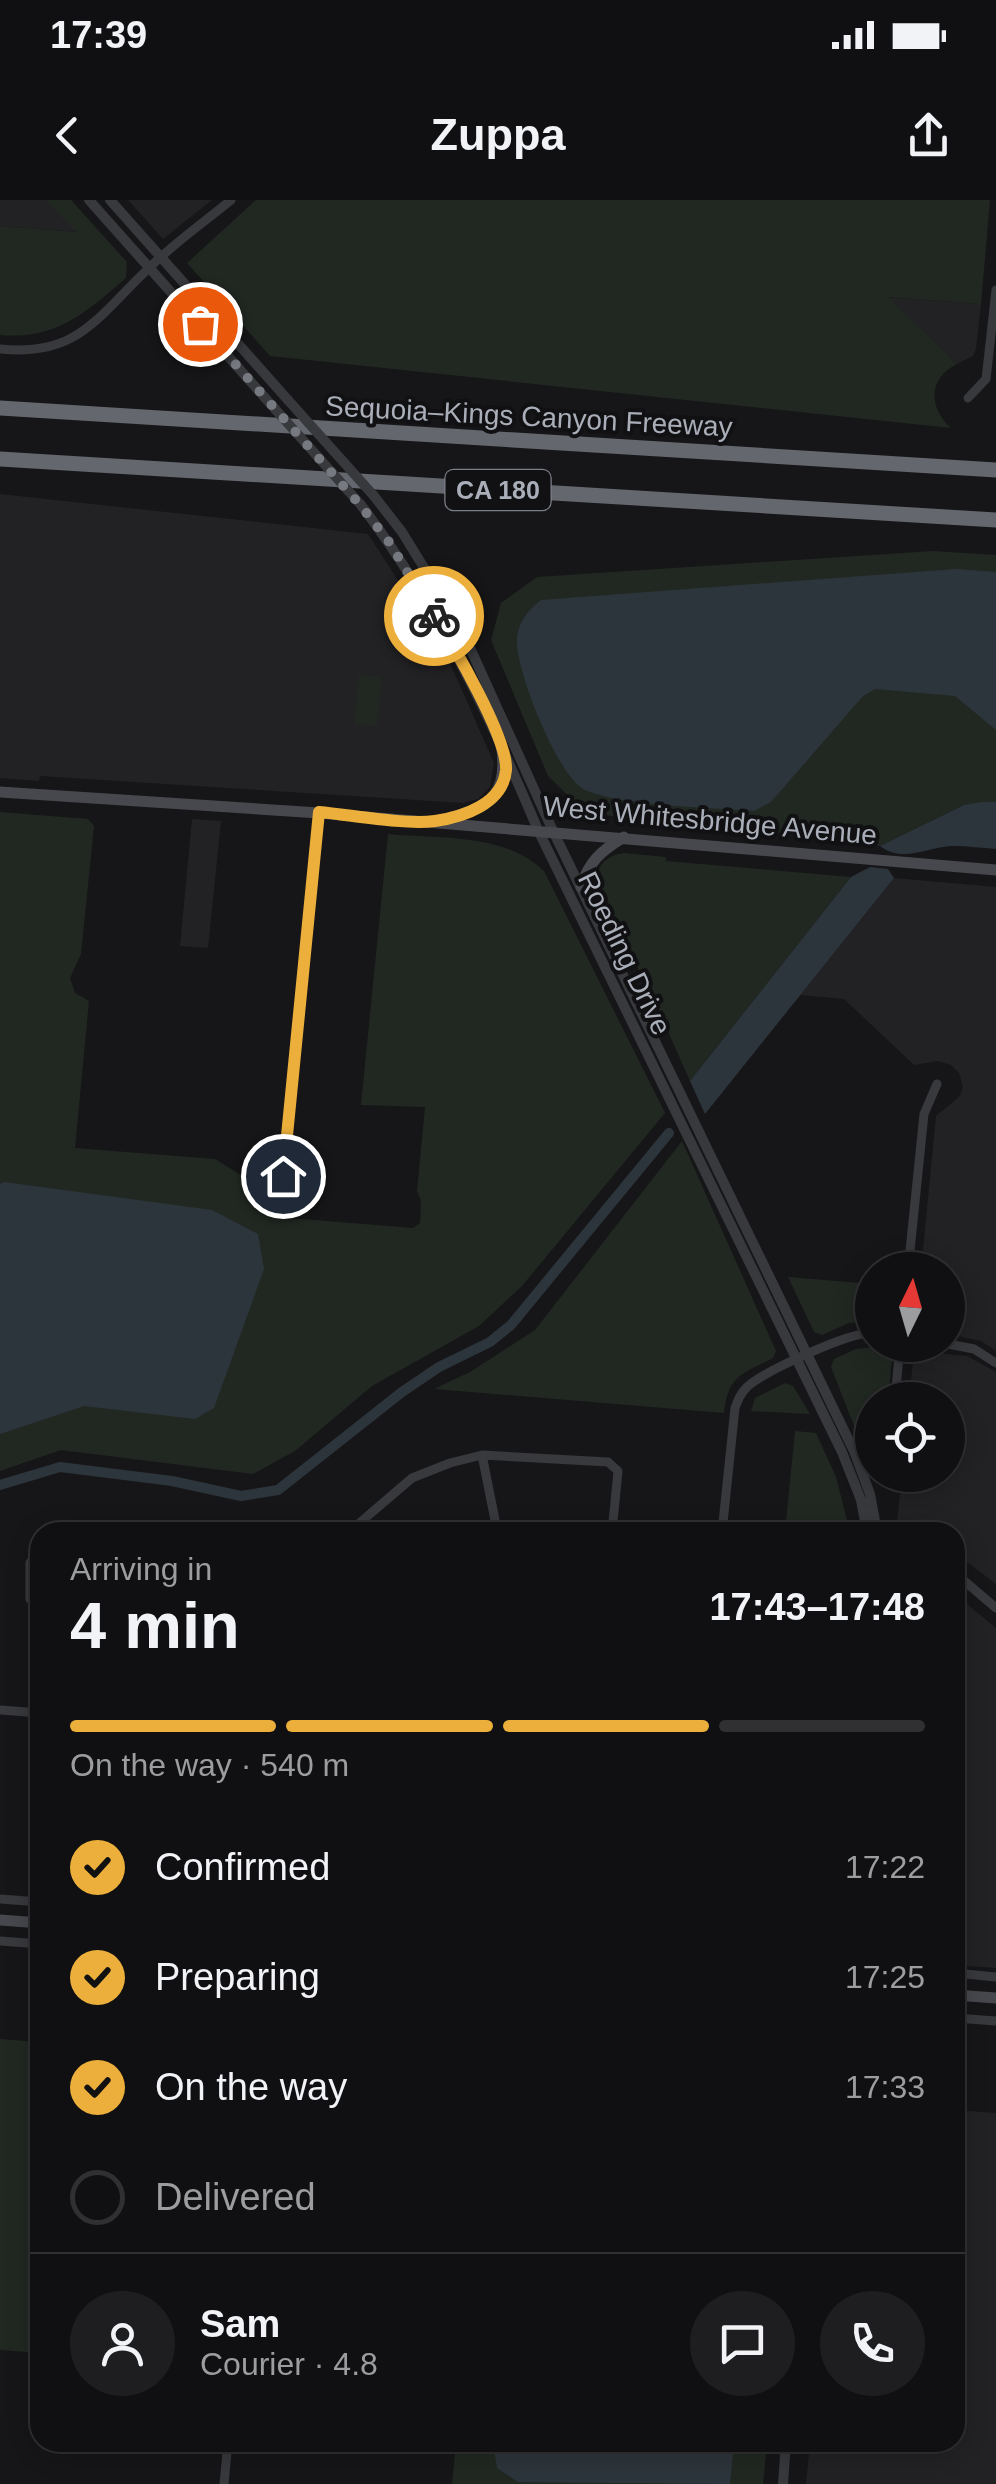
<!DOCTYPE html>
<html lang="en">
<head>
<meta charset="utf-8">
<style>
	body { margin:0; font-family:Arial,sans-serif; background:#1e1e20; color:#f1f3f6; height:100vh; display:flex; flex-direction:column; font-size:38px; white-space:nowrap }
	* { box-sizing:border-box; margin:0 }
	p { font-size:32px; color:#9c9d9f }
	.icon { flex:none; width:55px; height:55px; fill:none; stroke:currentColor; stroke-width:2; stroke-linecap:round; stroke-linejoin:round }
	.map { position:relative; flex:1; overflow:hidden }
	.sheet { position:absolute; left:30px; top:1322px; width:935px; height:930px; display:flex; flex-direction:column; background:#101012; border-radius:30px; box-shadow:0 5px 25px #0003,0 0 0 2px #303032 }
	.sheet>* { flex:none }
	.needle { width:65px; rotate:5deg }
	.controls { position:absolute; left:855px; top:1052px; display:grid; gap:20px }
	.controls a { display:grid; place-items:center; width:110px; height:110px; border-radius:50%; background:#101012; box-shadow:0 5px 25px #0003,0 0 0 2px #303032; font-size:50px }
	.pin { position:absolute; display:grid; place-items:center; width:85px; height:85px; color:#fff; margin:-42px; border:5px solid #fff; border-radius:50%; box-shadow:0 2px 10px #0007 }
	.courier { position:absolute; display:grid; place-items:center; width:100px; height:100px; margin:-50px; border:8px solid #ecaf3b; border-radius:50%; background:#fff; color:#222; box-shadow:0 2px 12px #0007 }
	.summary em { font-style:normal; font-weight:700 }
	.summary div { display:flex; flex-direction:column-reverse }
	.summary { display:flex; align-items:center; justify-content:space-between; height:170px; padding:0 40px }
	h1 { font-size:65px; font-weight:700; line-height:75px }
	.bar { display:grid; grid-template-columns:repeat(4,1fr); gap:15px 10px; align-content:center; height:120px; padding:0 40px }
	.bar i { height:12px; border-radius:8px; background:#303032 }
	.bar .on { background:#ecaf3b }
	.bar p { grid-column:span 4 }
	.line { display:flex; align-items:center; gap:25px; padding:0 40px; border-top:2px solid #303032 }
	.line div { flex:1 }
	.round { display:grid; place-items:center; flex:none; width:105px; height:105px; border-radius:52px; background:#1e1e20 }
	ol { padding:0 40px; list-style:none }
	li { display:flex; align-items:center; gap:30px; height:110px }
	li p { margin-inline-start:auto }
	li .icon { padding:10px; border-radius:50%; background:#ecaf3b; color:#111; stroke-width:4 }
	li:last-child { color:#9c9d9f }
	li i { width:55px; height:55px; border:5px solid #303032; border-radius:50% }
	.status { display:flex; justify-content:space-between; align-items:center; height:70px; padding:0 50px; background:#101012; direction:ltr }
	.status svg { height:28px; fill:currentColor }
	header { display:flex; justify-content:space-between; align-items:center; height:130px; padding:0 40px; background:#101012; font-size:45px; font-weight:700 }
	.map>svg:first-child { display:block }
	.built { fill:#222225 }
	.green { fill:#212822 }
	.water { fill:#2d353c }
	.lines { fill:none; stroke-linecap:round; stroke-linejoin:round }
	.canal { stroke:#2d353c; stroke-width:10 }
	.minor { stroke:#38393d; stroke-width:9 }
	.tertiary { stroke:#38393d; stroke-width:10 }
	.secondary { stroke:#46484d; stroke-width:11 }
	.motorway { stroke:#64676e; stroke-width:15 }
	.tertiary-bridge { stroke:#38393d; stroke-width:10 }
	.done { stroke:#767980; stroke-width:10; stroke-dasharray:0 18 }
	.route { stroke:#ecaf3b; stroke-width:12 }
	.labels { text-anchor:middle; stroke-width:8; stroke-linejoin:round; paint-order:stroke }
	.shield { fill:#111113; stroke:#7b7f86; stroke-width:2.5 }
	.shield-label { font-size:25px; font-weight:bold; fill:#a9aeb8 }
	.street-label { font-size:28px; fill:#a9aeb8; stroke:#111113 }
</style>
</head>
<body>
<div class="status"><b>17:39</b><svg viewBox="0 0 49 12"><path d="M0 12V9h3v3zM5 12V6h3v6zM10 12V3h3v9zM15 12V0h3v12zM26 1h20v11H26zM47 4h2v5h-2z"/></svg></div>
<header><svg class="icon" aria-label="back" viewBox="0 0 24 24"><path d="M15 5l-7 7 7 7"/></svg>Zuppa<svg class="icon" aria-label="share" viewBox="0 0 24 24"><path d="M12 15V3M7 8l5-5 5 5M5 13v7h14v-7"/></svg></header>
<div class="map">
<svg width="996" height="2284" viewBox="0 0 996 2284">
	<rect width="100%" height="100%" fill="#161618"/>
	<path class="built" d="M0,0H45L79,32L0,26Z
		M128,0H212L163,39Z
		M886,97L981,104L976,149L973,156L957,164Z
		M0,294L368,334L447,456L494,563L490,587L478,599L463,603L40,576L39,581L0,578Z
		M192,619L221,621L208,748L180,746Z
		M894,678L996,687V1151L981,1141L948,1134V1070H921L936,916L960,896L963,887L959,873L951,865L938,861L914,865L844,799L800,795Z
		M914,1151L967,1156L996,1172V1384L955,1353V1332H896L902,1275H948V1200H909Z
		M955,1394L996,1428V1768L955,1765Z
		M955,1910L996,1913V2284H806L810,2243L955,2242Z"/>
	<path class="green" d="M45,0H71L127,62L126,78C85,113 57,140 0,135V26L77,32Z
		M256,0H990L981,104L888,97L957,164C928,178 928,207 951,228L270,156L187,63Z
		M933,351L996,355V602L964,605L880,646L586,613L548,576L491,440L501,403L537,377Z
		M359,475L382,477L377,526L354,524Z
		M0,612L88,619L94,626L81,754L70,778L75,793L89,801L75,948L215,959L272,994L291,996L289,1018L413,1028L420,1023L421,1001L417,991L425,907L361,905L388,634C440,639 505,633 544,671L665,913L522,1086L479,1126L372,1186L295,1251L253,1274L61,1250L0,1271Z
		M624,653L666,657V661L851,677L690,881L654,800L595,683C597,665 607,655 624,653Z
		M682,941L776,1151L773,1158C742,1174 728,1175 724,1213L434,1189L470,1172L535,1130Z
		M788,1077L872,1084V1120L849,1123L822,1135L814,1132Z
		M874,1147L893,1149L888,1200H872V1272L831,1167L834,1159L856,1149Z
		M785,1183L793,1186L810,1214L751,1211L755,1198Z
		M795,1231L816,1233L836,1277L850,1332H785Z
		M0,1839L40,1842V2153L0,2150Z
		M456,2243H767L763,2284H452Z"/>
	<path class="water" d="M956,369L996,372V530L955,496L875,489L863,496L771,602L754,611C708,607 625,607 585,590C558,578 514,467 517,438C519,420 528,411 541,400Z
		M982,602H996V649C982,648 968,646 954,646C929,646 903,664 880,646L964,605Z
		M870,667L888,669L894,678L705,914L690,881L851,677Z
		M4,982L212,1010L258,1034L264,1069L214,1208L195,1219L84,1206L0,1234V984Z
		M493,2243V2242L734,2243L730,2284L518,2282L497,2268Z"/>
	<g class="lines">
		<path class="canal" d="M0,1285L60,1267L172,1281L241,1296L278,1290L402,1192L439,1167L490,1142L511,1125L669,933"/>
		<path class="minor" d="M0,149C78,157 97,117 148,69C173,44 203,23 231,0
			M968,198L986,179L996,90
			M283,976L319,613
			M908,1070L924,914L937,884
			M948,1144L974,1149L996,1163
			M895,1200L900,1145
			M482,1255L495,1320
			M349,1332L412,1278L450,1263L482,1255L608,1262L618,1271L612,1332
			M722,1332L735,1208C738,1200 740,1194 747,1187C765,1171 849,1132 872,1133
			M955,1373L996,1408
			M30,1399V1363L40,1346
			M0,1510L40,1513
			M0,1699L40,1702
			M0,1741L40,1744
			M955,1773L996,1777
			M955,1818L996,1821
			M224,2284L228,2242"/>
		<path class="tertiary" d="M89,0L275,209
			M110,0L288,200
			M374,296L402,332L461,428L553,631L854,1251L870,1294L877,1332
			M361,305C437,405 490,516 538,630L842,1252L861,1300L867,1332
			M783,2284L786,2242"/>
		<path class="secondary" d="M0,592L319,613L996,670
			M445,619C493,607 509,593 501,543
			M581,687C589,661 601,651 624,637
			M0,1720L40,1723
			M955,1795L996,1798"/>
		<path class="motorway" d="M0,208L996,270
			M0,259L996,320"/>
		<path class="tertiary-bridge" d="M288,200L374,296
			M275,209L361,305"/>
	</g>
	<g class="lines">
		<path class="done" d="M200,124L361,306L389,342L434,416"/>
		<path class="route" d="M283,976L319,612C352,615 404,625 435,621C463,617 503,604 506,570C508,539 453,444 434,416"/>
	</g>
	<g class="labels">
		<rect class="shield" x="445.5" y="270" width="105" height="40" rx="8"/>
		<g class="shield-label">
			<text x="498" y="299">CA 180</text>
		</g>
		<g class="street-label">
			<text transform="translate(529 216) rotate(3)" y="10">Sequoia–Kings Canyon Freeway</text>
			<text transform="translate(710 620) rotate(5)" y="10">West Whitesbridge Avenue</text>
			<text transform="translate(625 753) rotate(64)" y="10">Roeding Drive</text>
		</g>
	</g>
</svg>
<div class="controls">
<a><svg class="needle" viewBox="-14 -14 28 28"><path d="M0-13l5 13h-10z" fill="#e53935"/><path d="M0 13l5-13h-10z" fill="#9c9d9f"/></svg></a>
<a><svg class="icon" aria-label="locate" viewBox="0 0 24 24"><circle cx="12" cy="12" r="6"/><path d="M12 2v4M12 18v4M2 12h4M18 12h4"/></svg></a>
</div>
<div class="pin" style="left:200px;top:124px;background:#ea580c"><svg class="icon" aria-label="bag" viewBox="0 0 24 24"><path d="M5 8h14l-1 12H6zM9 8a3 3 0 0 1 6 0"/></svg></div>
<div class="pin" style="left:283px;top:976px;background:#1f2937"><svg class="icon" aria-label="home" viewBox="0 0 24 24"><path d="M3 11l9-7 9 7M6 9v11h12V9"/></svg></div>
<div class="courier" style="left:434px;top:416px"><svg class="icon" aria-label="bike" viewBox="0 0 24 24"><circle cx="6" cy="16" r="4"/><circle cx="18" cy="16" r="4"/><path d="M6 16l4-8h5l3 8M10 8l3 8H6M13 5h3"/></svg></div>
<section class="sheet">
<div class="summary"><div><h1>4 min</h1><p>Arriving in</p></div><em>17:43–17:48</em></div>
<div class="bar"><i class="on"></i><i class="on"></i><i class="on"></i><i></i><p>On the way · 540 m</p></div>
<ol>
<li><svg class="icon" aria-label="check" viewBox="0 0 24 24"><path d="M5 12l5 5 9-10"/></svg>Confirmed<p>17:22</p></li>
<li><svg class="icon" aria-label="check" viewBox="0 0 24 24"><path d="M5 12l5 5 9-10"/></svg>Preparing<p>17:25</p></li>
<li><svg class="icon" aria-label="check" viewBox="0 0 24 24"><path d="M5 12l5 5 9-10"/></svg>On the way<p>17:33</p></li>
<li><i></i>Delivered</li>
</ol>
<div class="line" style="height:180px"><a class="round"><svg class="icon" aria-label="person" viewBox="0 0 24 24"><circle cx="12" cy="8" r="4"/><path d="M4 21q1-7 8-7t8 7"/></svg></a><div><b>Sam</b><p>Courier · 4.8</p></div><a class="round"><svg class="icon" aria-label="chat" viewBox="0 0 24 24"><path d="M4 5h16v11H9l-5 4z"/></svg></a><a class="round"><svg class="icon" aria-label="phone" viewBox="0 0 24 24"><path d="M5 4h4l2 5-3 2q2 4 5 5l2-3 5 2v4C11 20 4 13 5 4z"/></svg></a></div>
</section>
</div>
</body>
</html>
